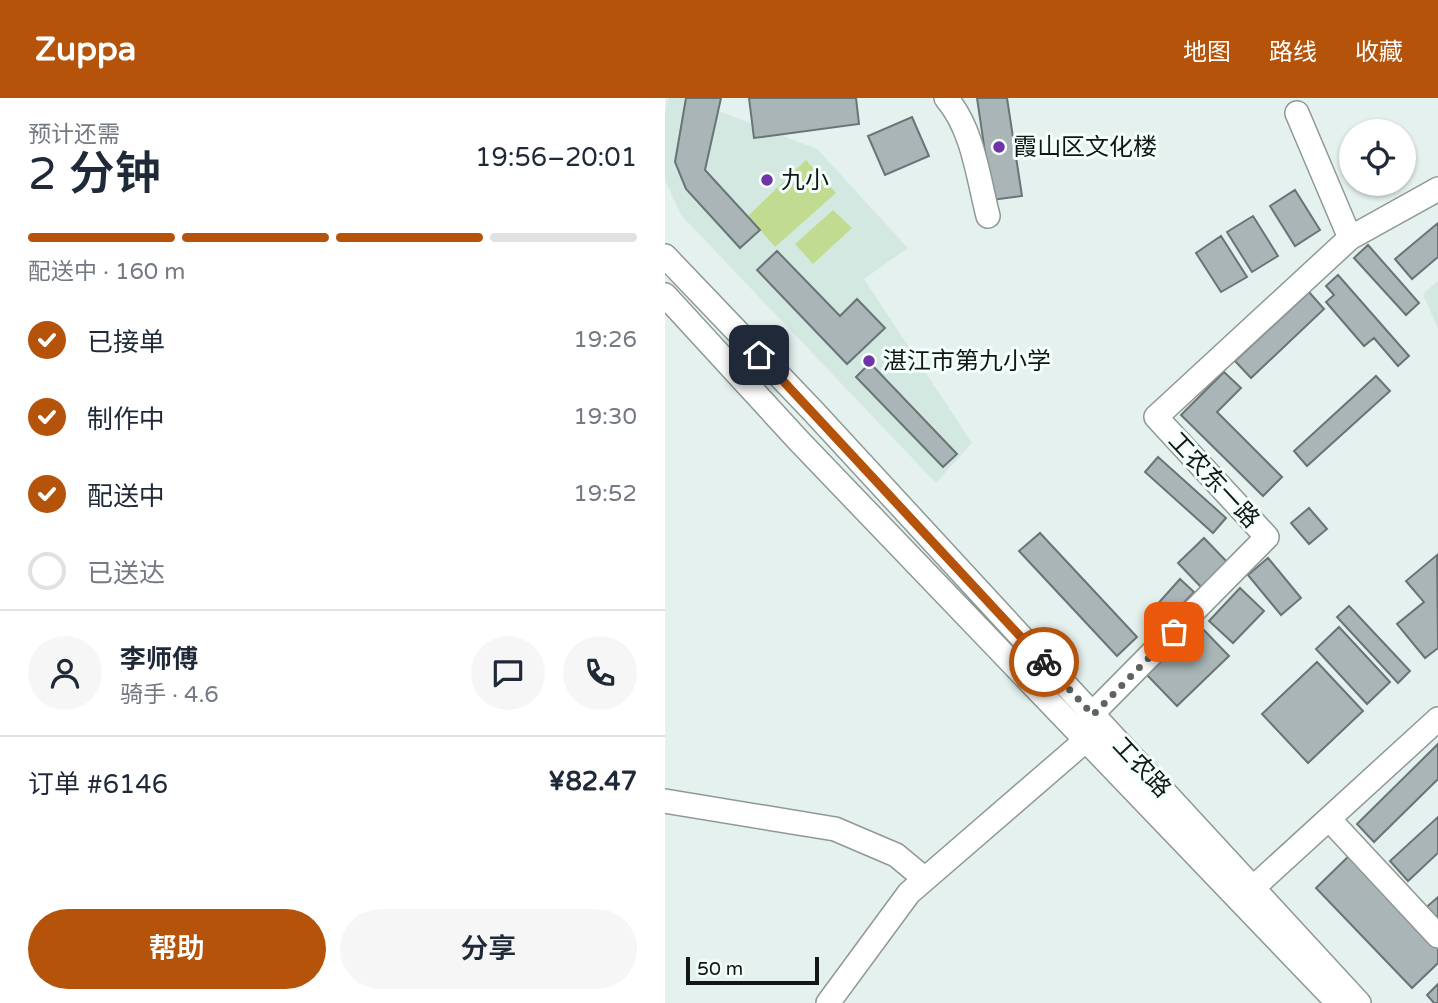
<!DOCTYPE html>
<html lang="zh">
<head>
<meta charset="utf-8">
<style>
	body { margin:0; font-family:"Varela Round","Noto Sans SC",sans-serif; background:#f6f6f7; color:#1f2937; height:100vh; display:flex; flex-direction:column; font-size:26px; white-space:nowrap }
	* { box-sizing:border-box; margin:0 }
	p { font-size:23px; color:#747a83 }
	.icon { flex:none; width:38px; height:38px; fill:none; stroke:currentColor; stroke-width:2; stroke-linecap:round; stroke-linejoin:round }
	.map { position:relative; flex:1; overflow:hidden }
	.details { display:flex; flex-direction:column; background:#fff; width:665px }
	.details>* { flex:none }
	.fabs { position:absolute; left:674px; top:21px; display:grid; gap:14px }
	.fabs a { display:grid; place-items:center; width:77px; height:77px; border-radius:50%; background:#fff; box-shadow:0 2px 5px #0004; font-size:35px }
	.scale { position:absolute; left:21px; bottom:18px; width:133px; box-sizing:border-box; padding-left:7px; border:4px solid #121614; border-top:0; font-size:19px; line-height:24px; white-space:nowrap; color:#121614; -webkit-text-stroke:5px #f3fffb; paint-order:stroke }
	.pin { position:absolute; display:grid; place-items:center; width:60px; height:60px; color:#fff; margin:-30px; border-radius:14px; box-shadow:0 4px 10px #0006 }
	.courier { position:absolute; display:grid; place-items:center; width:70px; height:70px; margin:-35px; border:5px solid #b45309; border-radius:50%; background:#fff; color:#222; box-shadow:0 2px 9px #0007 }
	.overview em { font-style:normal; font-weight:600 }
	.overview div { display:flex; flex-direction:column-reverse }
	.overview { display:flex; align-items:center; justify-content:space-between; height:119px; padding:0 28px }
	h1 { font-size:46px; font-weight:600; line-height:52px }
	.bar { display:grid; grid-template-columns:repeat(4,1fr); gap:10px 7px; align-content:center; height:84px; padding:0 28px }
	.bar i { height:9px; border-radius:5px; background:#e0e1e3 }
	.bar .on { background:#b45309 }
	.bar p { grid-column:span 4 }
	.line { display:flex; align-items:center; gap:18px; padding:0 28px; border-top:2px solid #e0e1e3 }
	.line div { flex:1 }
	.round { display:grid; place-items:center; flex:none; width:74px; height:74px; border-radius:37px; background:#f6f6f7 }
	ol { padding:0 28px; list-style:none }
	li { display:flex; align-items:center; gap:21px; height:77px }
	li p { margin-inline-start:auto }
	li .icon { padding:7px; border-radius:50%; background:#b45309; color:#fff; stroke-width:4 }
	li:last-child { color:#747a83 }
	li i { width:38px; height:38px; border:4px solid #e0e1e3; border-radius:50% }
	.primary-button { display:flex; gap:14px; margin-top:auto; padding:14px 28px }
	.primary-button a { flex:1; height:80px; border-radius:42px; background:#b45309; color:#fff; font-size:28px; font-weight:600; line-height:80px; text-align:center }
	.primary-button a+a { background:#f6f6f7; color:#1f2937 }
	header { display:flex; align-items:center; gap:42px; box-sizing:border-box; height:98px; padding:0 35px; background:#b45309; color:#fff }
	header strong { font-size:33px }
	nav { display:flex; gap:38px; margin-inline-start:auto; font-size:24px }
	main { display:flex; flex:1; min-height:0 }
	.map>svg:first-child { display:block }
	.built { fill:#d4e8e2 }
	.green { fill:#c1db90 }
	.building { fill:#a9b5b6; stroke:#697475; stroke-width:2 }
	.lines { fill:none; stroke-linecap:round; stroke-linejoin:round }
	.minor-casing { stroke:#8e9995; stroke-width:26 }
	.minor { stroke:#fff; stroke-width:23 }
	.done { stroke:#5c6360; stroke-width:7; stroke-dasharray:0 12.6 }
	.route { stroke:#b45309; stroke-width:9 }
	.poi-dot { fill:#7133a8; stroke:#f3fffb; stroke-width:2.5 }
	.labels { text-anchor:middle; stroke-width:6; stroke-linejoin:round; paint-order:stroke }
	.poi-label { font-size:24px; fill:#121614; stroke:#f3fffb; text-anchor:start }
	.street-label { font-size:24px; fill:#121614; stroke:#f3fffb }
</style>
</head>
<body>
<header>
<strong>Zuppa</strong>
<nav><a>地图</a><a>路线</a><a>收藏</a></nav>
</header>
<main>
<section class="details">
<div class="overview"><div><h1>2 分钟</h1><p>预计还需</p></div><em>19:56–20:01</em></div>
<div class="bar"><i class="on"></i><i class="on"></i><i class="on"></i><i></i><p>配送中 · 160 m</p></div>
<ol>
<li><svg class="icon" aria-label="check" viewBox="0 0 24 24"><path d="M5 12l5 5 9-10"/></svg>已接单<p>19:26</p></li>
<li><svg class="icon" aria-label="check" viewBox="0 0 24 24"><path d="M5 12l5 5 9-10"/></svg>制作中<p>19:30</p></li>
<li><svg class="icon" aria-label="check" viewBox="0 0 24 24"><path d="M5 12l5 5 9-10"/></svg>配送中<p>19:52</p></li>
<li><i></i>已送达</li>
</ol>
<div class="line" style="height:126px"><a class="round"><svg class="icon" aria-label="person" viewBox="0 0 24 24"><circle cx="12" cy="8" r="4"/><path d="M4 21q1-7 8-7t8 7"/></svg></a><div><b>李师傅</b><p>骑手 · 4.6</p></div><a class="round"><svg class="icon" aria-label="chat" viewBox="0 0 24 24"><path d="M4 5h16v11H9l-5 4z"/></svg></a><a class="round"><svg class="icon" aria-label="phone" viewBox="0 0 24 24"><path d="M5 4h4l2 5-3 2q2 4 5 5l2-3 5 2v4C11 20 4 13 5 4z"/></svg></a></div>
<div class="line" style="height:91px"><div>订单 #6146</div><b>¥82.47</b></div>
<div class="primary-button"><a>帮助</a><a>分享</a></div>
</section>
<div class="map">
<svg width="773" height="905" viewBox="0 0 773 905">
	<rect width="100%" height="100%" fill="#e5f1ee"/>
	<path class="built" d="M3,0H20L152,51L243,150L199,181L307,345L271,385L16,117L0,82V14Z
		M773,183V231L758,196Z"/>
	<path class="green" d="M141,62L171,95L110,149L83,118Z
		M168,112L187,130L148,166L130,146Z"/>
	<path class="building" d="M21,0H56L40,72L95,132L75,150L21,91L10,64Z
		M84,0H191L194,26L89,40Z
		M312,0H342L357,98L327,102Z
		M247,19L264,58L220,77L203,38Z
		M630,92L655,132L630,148L605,108Z
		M588,118L613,158L587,174L562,134Z
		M773,125V159L747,181L730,161Z
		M556,138L582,179L556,194L531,155Z
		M703,147L754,205L741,217L689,160Z
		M112,153L175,218L192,201L220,230L182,266L92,172Z
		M673,177L744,258L733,268L709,240L699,248L661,204L669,197L661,188Z
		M644,194L659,211L586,280L570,263Z
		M205,265L292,356L278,369L191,279Z
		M559,274L576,290L552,314L617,379L598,398L516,317Z
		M711,278L725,293L642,368L629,353Z
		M493,359L561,420L548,435L480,374Z
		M644,410L662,431L644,446L626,425Z
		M375,435L472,539L452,558L354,453Z
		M539,440L564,466L537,490L513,465Z
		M772,457L773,550L760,560L732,526L759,504L741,483Z
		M603,460L636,500L616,517L583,477Z
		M515,481L529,494L494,531L481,519Z
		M575,490L599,513L568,545L544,523Z
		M684,508L745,573L733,585L672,519Z
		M534,527L564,558L512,608L482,577Z
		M674,529L725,584L702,606L651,551Z
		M652,564L698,613L643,665L597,616Z
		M773,646V681L709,744L692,726Z
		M773,719V755L743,783L725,763Z
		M688,754L773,842V865L747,890L651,790Z
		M773,799V831L757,813Z
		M773,886V905H769L762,897Z"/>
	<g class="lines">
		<defs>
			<path id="minor" d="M281,0C308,31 313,79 323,118
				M632,15L685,140
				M0,158L148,313L694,905
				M0,197L134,343L673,905
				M416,627L602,439L491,319L685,140L773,91
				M0,703L170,731L231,757L260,781
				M664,721L773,838
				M588,790L773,621
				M163,905L244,795L421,642"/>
		</defs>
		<use href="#minor" class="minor-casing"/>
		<use href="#minor" class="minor"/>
	</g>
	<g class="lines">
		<path class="done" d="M379,564L428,617L509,534"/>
		<path class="route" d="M94,257L379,564"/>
	</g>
	<g class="poi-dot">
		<circle cx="334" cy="49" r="7"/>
		<circle cx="102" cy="82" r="7"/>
		<circle cx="204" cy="263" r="7"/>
	</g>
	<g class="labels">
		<g class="poi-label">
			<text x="348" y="57">霞山区文化楼</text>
			<text x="116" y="90">九小</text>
			<text x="218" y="271">湛江市第九小学</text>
		</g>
		<g class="street-label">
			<text transform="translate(549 382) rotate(47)" y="8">工农东一路</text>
			<text transform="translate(477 669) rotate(47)" y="8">工农路</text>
		</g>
	</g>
</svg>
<div class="fabs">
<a><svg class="icon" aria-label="locate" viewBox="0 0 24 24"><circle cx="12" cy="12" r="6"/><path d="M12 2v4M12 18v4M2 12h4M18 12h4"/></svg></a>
</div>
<div class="scale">50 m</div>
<div class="pin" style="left:509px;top:534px;background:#ea580c"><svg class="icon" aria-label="bag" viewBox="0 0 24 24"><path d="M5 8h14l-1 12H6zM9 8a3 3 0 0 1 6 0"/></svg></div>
<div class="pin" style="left:94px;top:257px;background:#1f2937"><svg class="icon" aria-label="home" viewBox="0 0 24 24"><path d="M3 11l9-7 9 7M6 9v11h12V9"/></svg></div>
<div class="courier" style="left:379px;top:564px"><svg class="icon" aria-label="bike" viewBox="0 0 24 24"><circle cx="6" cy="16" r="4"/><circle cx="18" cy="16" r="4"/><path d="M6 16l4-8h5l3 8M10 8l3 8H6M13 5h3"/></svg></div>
</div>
</main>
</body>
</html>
